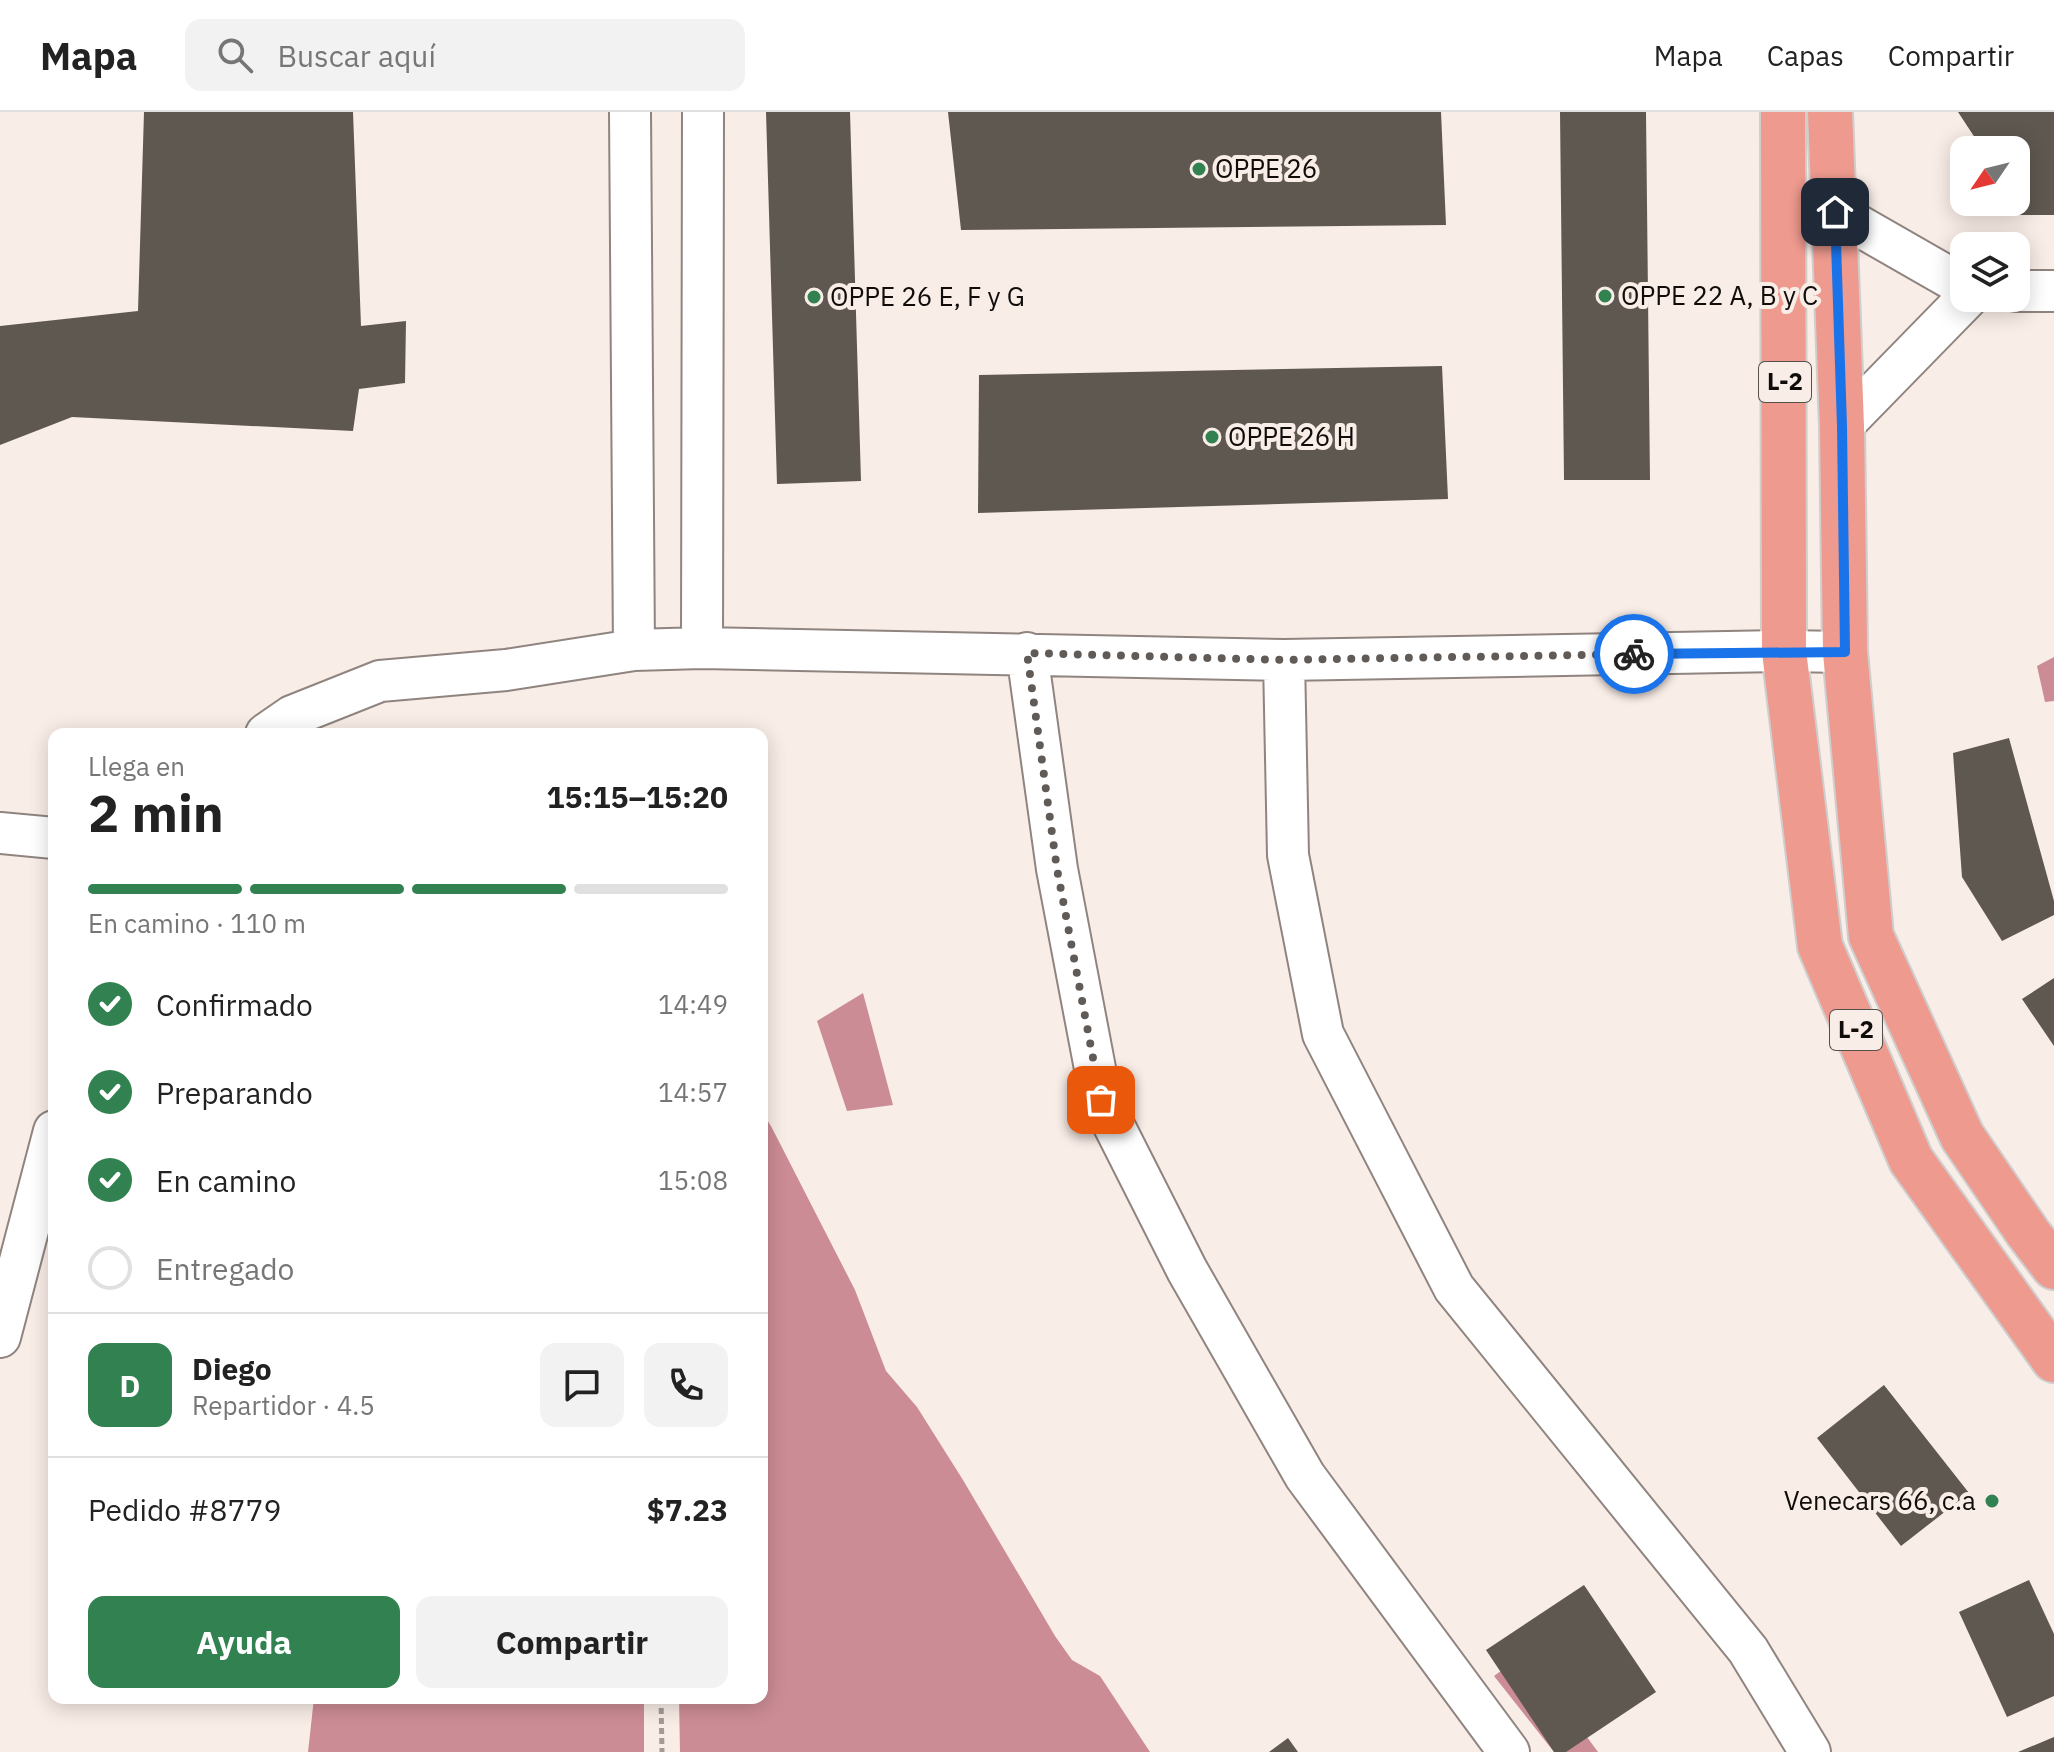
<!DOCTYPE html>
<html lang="es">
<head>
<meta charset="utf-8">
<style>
	body { margin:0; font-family:"IBM Plex Sans",sans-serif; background:#f2f2f2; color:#222; height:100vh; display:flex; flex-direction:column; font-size:30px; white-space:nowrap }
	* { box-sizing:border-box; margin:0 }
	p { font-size:26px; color:#767676 }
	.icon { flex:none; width:44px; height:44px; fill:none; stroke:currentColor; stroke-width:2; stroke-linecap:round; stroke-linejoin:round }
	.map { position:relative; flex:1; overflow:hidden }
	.details { position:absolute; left:48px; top:616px; width:720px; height:976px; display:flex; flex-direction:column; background:#fff; border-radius:16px; box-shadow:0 4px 20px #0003 }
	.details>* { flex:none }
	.needle { width:52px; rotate:235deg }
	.controls { position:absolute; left:1950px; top:24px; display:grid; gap:16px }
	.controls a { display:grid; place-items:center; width:80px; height:80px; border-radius:16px; background:#fff; box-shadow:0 4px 20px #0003; font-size:40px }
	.pin { position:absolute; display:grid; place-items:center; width:68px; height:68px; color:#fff; margin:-34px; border-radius:16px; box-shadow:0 4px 12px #0006 }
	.courier { position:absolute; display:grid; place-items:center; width:80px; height:80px; margin:-40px; border:6px solid #1a73e8; border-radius:50%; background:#fff; color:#222; box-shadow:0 2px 10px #0007 }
	.summary em { font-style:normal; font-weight:800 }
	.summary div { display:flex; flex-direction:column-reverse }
	.summary { display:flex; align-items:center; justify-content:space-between; height:136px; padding:0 40px }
	h1 { font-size:52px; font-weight:800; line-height:60px }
	.bar { display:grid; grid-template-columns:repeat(4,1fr); gap:12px 8px; align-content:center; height:96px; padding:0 40px }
	.bar i { height:10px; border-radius:6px; background:#e0e0e0 }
	.bar .active { background:#328151 }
	.bar p { grid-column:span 4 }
	.line { display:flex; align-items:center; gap:20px; padding:0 40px; border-top:2px solid #e0e0e0 }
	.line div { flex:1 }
	.round { display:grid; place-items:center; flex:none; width:84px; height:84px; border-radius:16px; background:#f2f2f2 }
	ol { padding:0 40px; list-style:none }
	li { display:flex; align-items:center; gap:24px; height:88px }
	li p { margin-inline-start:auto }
	li .icon { padding:8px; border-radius:50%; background:#328151; color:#fff; stroke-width:4 }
	li:last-child { color:#767676 }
	li i { width:44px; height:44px; border:4px solid #e0e0e0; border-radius:50% }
	.primary-button { display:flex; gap:16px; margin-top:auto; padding:16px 40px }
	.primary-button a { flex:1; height:92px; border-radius:16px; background:#328151; color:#fff; font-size:32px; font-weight:800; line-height:92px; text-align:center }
	.primary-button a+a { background:#f2f2f2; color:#222 }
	header { display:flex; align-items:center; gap:48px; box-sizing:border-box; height:112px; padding:0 40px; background:#fff; border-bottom:2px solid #e0e0e0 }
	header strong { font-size:38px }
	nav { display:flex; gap:44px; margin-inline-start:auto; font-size:28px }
	.search { width:560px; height:72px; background:#f2f2f2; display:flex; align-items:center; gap:20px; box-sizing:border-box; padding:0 28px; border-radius:16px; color:#767676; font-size:30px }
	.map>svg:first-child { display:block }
	.water { fill:#cc8c95 }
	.building { fill:#5f5851 }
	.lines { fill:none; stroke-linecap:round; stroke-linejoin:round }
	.street-casing { stroke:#8f847f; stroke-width:44 }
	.primary-casing { stroke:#cfcece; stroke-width:48 }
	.path { stroke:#a49b97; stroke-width:5; stroke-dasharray:6 4; stroke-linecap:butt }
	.street { stroke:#fff; stroke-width:40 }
	.primary { stroke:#ee9a8f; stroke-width:44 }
	.done { stroke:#615b57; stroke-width:8; stroke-dasharray:0 14.4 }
	.route { stroke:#1a73e8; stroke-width:10 }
	.poi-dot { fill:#328151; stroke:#f9ede7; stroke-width:3 }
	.labels { text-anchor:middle; stroke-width:8; stroke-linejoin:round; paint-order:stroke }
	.shield { fill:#f9ede7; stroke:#55504c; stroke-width:2 }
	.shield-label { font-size:24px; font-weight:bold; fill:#0f0c0a }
	.poi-label { font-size:26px; fill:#0f0c0a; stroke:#f9ede7; text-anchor:start }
</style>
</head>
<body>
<header>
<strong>Mapa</strong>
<div class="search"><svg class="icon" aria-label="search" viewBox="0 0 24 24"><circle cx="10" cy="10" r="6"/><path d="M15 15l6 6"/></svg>Buscar aquí</div>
<nav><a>Mapa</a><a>Capas</a><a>Compartir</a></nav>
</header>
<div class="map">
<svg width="2054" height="1640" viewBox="0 0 2054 1640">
	<rect width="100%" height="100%" fill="#f9ede7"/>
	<path class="water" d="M2054,545V589L2045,590L2037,554Z
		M863,881L893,993L847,999L817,909Z
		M762,1000L771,1014L855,1178L886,1259L917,1295L963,1368L1055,1524L1072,1548L1100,1564L1150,1640H680L679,1586H762Z
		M1525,1541L1598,1640H1554L1494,1564Z
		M314,1586H644V1640H308Z"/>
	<path class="building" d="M144,0H353L361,214L406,209L405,271L359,277L353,319L72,305L0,333V214L138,199Z
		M766,0H850L861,369L777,372Z
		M948,0H1441L1446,113L961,118Z
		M1560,0H1646L1650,368H1564Z
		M1958,0H2054V103H2007V90H2016V38H1983Z
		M1442,254L1448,387L978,401L979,263Z
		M2009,626L2054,789V803L2002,829L1962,765L1953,641Z
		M2054,866V934L2022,887Z
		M1884,1273L1969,1381L1901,1434L1817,1326Z
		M2029,1468L2054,1522V1584L2007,1605L1959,1500Z
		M1584,1473L1656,1580L1566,1640H1554L1486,1538Z
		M2054,1625V1640H2018Z
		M1288,1626L1298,1640H1269Z"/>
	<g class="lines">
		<defs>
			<path id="street" d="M630,0L634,538
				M1835,100L1964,174
				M2016,179H2054
				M1842,314L1967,186
				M702,536L703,0
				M1027,541L1057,757L1101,988L1187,1158L1305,1364L1509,1640
				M1284,548L1288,743L1323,922L1454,1176L1748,1538L1810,1640
				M266,622L292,604L380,569L506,558L634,538L702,536L1284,548L1784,539L1845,540
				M0,721L54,726
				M0,1225L54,1019"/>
			<path id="primary" d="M1783,0L1784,539L1820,834L1911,1048L2054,1248
				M1830,0L1842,314L1845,540L1871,824L1962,1024L2028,1121L2054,1155"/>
		</defs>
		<use href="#street" class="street-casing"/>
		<use href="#primary" class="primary-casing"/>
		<path class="path" d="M661,1586L662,1640"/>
		<use href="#street" class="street"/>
		<use href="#primary" class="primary"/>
	</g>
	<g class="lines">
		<path class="done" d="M1101,988L1057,757L1027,541L1284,548L1634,542"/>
		<path class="route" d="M1634,542L1845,540L1842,314L1835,100"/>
	</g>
	<g class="poi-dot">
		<circle cx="1199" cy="57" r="8"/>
		<circle cx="1605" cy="184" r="8"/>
		<circle cx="814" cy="185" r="8"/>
		<circle cx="1212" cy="325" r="8"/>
		<circle cx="1992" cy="1389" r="8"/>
	</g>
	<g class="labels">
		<g class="shield">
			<rect x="1759" y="250" width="52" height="40" rx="6"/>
			<rect x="1830" y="898" width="52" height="40" rx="6"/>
		</g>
		<g class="shield-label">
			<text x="1785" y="278">L-2</text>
			<text x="1856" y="926">L-2</text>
		</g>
		<g class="poi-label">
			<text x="1215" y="66">OPPE 26</text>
			<text x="1621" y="193">OPPE 22 A, B y C</text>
			<text x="830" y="194">OPPE 26 E, F y G</text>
			<text x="1228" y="334">OPPE 26 H</text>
			<text x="1976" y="1398" text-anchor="end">Venecars 66, c.a</text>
		</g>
	</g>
</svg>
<div class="controls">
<a><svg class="needle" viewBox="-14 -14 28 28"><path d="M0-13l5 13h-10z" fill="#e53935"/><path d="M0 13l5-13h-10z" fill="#767676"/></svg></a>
<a><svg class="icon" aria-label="layers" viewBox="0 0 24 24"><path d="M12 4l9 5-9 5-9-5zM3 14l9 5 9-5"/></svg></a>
</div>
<div class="pin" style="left:1101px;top:988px;background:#ea580c"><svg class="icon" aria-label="bag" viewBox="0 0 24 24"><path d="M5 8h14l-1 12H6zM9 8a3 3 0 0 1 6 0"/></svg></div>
<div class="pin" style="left:1835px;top:100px;background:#1f2937"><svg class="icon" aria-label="home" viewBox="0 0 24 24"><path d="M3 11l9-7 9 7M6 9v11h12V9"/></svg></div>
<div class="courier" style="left:1634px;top:542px"><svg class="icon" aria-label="bike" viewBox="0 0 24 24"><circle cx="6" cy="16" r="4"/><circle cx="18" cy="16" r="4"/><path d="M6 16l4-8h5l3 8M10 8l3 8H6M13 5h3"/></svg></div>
<section class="details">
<div class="summary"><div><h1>2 min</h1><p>Llega en</p></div><em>15:15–15:20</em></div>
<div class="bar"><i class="active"></i><i class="active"></i><i class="active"></i><i></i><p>En camino · 110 m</p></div>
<ol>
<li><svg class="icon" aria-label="check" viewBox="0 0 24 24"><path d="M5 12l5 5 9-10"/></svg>Confirmado<p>14:49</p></li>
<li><svg class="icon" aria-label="check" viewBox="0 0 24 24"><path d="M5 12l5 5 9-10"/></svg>Preparando<p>14:57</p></li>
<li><svg class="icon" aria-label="check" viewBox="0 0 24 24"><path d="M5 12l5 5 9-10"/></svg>En camino<p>15:08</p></li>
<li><i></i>Entregado</li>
</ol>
<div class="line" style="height:144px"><b class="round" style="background:#328151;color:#fff">D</b><div><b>Diego</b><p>Repartidor · 4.5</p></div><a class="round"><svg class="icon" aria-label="chat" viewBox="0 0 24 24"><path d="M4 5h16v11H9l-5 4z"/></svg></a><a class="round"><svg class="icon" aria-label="phone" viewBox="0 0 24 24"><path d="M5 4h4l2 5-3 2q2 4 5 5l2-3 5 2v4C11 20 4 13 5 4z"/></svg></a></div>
<div class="line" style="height:104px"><div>Pedido #8779</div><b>$7.23</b></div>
<div class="primary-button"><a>Ayuda</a><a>Compartir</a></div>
</section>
</div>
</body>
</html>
